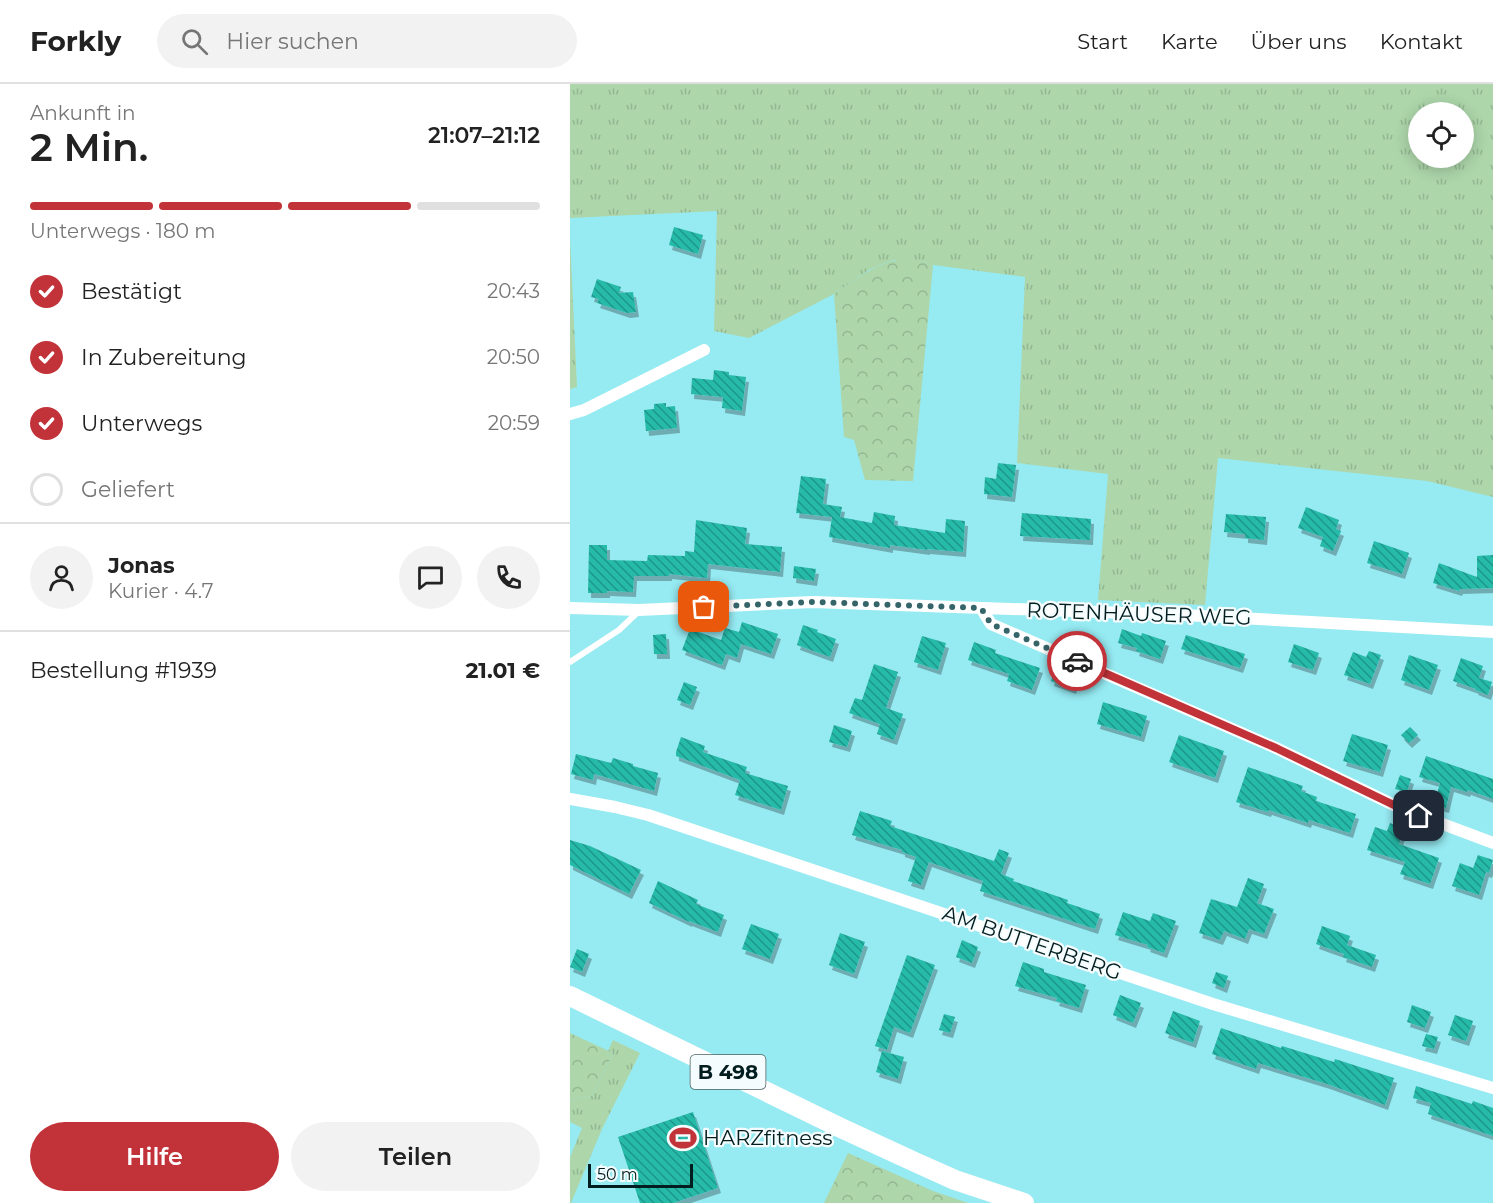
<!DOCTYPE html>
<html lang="de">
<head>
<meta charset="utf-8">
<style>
	body { margin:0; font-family:Montserrat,sans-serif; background:#f2f2f2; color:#222; height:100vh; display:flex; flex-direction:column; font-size:22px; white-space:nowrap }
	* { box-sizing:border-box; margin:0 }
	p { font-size:20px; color:#767676 }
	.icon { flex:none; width:33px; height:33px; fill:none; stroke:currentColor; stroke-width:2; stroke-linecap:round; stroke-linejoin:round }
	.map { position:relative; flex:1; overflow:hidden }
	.sheet { display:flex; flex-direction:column; background:#fff; width:570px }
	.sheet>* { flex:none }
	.fabs { position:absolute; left:838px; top:18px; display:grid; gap:12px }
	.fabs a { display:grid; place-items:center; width:66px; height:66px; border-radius:50%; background:#fff; box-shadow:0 3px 15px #0003; font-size:30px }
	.scale { position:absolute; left:18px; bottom:15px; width:105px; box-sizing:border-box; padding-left:6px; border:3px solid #021d1f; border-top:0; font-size:16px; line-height:21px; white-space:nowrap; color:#021d1f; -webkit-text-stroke:4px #f5fcfd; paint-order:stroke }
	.pin { position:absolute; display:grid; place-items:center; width:51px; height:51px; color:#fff; margin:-26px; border-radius:12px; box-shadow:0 3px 9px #0006 }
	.courier { position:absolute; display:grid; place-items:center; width:60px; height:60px; margin:-30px; border:4px solid #c23339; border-radius:50%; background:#fff; color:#222; box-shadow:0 2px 8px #0007 }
	.overview em { font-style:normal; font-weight:600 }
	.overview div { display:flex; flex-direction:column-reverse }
	.overview { display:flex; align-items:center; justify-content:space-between; height:102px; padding:0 30px }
	h1 { font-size:39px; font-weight:600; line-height:45px }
	.bar { display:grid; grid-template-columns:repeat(4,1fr); gap:9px 6px; align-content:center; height:72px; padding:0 30px }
	.bar i { height:8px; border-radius:4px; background:#e0e0e0 }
	.bar .active { background:#c23339 }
	.bar p { grid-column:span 4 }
	.line { display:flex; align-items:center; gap:15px; padding:0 30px; border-top:2px solid #e0e0e0 }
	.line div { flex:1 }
	.round { display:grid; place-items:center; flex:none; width:63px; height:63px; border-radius:32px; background:#f2f2f2 }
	ol { padding:0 30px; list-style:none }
	li { display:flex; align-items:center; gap:18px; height:66px }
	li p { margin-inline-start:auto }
	li .icon { padding:6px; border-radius:50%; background:#c23339; color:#fff; stroke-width:4 }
	li:last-child { color:#767676 }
	li i { width:33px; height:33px; border:3px solid #e0e0e0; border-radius:50% }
	.action { display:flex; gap:12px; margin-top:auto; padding:12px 30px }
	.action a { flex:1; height:69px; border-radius:36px; background:#c23339; color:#fff; font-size:24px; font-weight:600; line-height:69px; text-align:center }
	.action a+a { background:#f2f2f2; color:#222 }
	header { display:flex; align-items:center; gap:36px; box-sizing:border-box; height:84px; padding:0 30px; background:#fff; border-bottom:2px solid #e0e0e0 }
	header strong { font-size:28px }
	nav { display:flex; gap:33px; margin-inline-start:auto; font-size:21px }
	.search { width:420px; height:54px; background:#f2f2f2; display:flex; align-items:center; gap:15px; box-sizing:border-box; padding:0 21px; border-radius:33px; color:#767676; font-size:22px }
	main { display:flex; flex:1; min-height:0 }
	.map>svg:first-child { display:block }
	.grass { fill:url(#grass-tufts); fill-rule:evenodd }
	.forest { fill:url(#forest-crowns) }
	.building { fill:url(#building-back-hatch); filter:url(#shadow) }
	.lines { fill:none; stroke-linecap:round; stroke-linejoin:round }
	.lane { stroke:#fff; stroke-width:6 }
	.street { stroke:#fff; stroke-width:12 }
	.primary { stroke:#fff; stroke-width:20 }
	.done { stroke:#366569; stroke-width:6; stroke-dasharray:0 10.8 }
	.route { stroke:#c23339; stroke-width:8 }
	.labels { text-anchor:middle; stroke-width:4.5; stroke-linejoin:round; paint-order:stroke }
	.shield { fill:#f5fcfd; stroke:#4b6062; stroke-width:1.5 }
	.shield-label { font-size:20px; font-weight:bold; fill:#021d1f }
	.street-label { font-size:21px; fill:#021d1f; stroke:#f5fcfd }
	.poi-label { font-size:21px; fill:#021d1f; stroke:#f5fcfd; text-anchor:start }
</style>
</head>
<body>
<header>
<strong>Forkly</strong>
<div class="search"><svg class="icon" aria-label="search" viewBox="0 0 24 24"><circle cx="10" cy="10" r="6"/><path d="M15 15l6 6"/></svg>Hier suchen</div>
<nav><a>Start</a><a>Karte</a><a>Über uns</a><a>Kontakt</a></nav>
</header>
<main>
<section class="sheet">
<div class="overview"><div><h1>2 Min.</h1><p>Ankunft in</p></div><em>21:07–21:12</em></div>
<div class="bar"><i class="active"></i><i class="active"></i><i class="active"></i><i></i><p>Unterwegs · 180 m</p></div>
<ol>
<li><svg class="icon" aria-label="check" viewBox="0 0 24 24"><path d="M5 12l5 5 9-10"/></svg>Bestätigt<p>20:43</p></li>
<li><svg class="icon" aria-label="check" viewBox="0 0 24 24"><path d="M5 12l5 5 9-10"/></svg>In Zubereitung<p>20:50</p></li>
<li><svg class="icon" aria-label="check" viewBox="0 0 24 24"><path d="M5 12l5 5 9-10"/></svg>Unterwegs<p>20:59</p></li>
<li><i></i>Geliefert</li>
</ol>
<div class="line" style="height:108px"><a class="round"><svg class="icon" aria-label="person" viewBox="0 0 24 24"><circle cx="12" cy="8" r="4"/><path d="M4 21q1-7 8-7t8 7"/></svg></a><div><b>Jonas</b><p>Kurier · 4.7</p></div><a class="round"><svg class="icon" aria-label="chat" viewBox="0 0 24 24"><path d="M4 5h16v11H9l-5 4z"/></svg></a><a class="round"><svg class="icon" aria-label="phone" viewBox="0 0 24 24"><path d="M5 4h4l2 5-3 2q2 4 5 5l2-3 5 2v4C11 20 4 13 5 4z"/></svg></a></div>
<div class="line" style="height:78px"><div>Bestellung #1939</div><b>21.01 €</b></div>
<div class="action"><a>Hilfe</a><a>Teilen</a></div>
</section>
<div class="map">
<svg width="923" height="1119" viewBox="0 0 923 1119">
	<defs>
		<pattern id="grass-tufts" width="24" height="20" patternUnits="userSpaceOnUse" patternTransform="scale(1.5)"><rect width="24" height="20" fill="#add6aa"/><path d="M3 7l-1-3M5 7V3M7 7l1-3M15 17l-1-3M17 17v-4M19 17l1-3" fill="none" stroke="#93b792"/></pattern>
		<pattern id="forest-crowns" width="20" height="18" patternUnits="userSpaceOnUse" patternTransform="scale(1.5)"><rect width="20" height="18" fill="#add6aa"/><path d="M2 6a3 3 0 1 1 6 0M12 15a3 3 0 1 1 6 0" fill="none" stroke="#93b792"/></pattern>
		<pattern id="building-back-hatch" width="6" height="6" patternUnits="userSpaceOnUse" patternTransform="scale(1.5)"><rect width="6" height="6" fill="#26baa9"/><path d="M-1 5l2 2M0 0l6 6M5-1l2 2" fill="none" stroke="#1f9789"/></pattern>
		<filter id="shadow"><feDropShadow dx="3" dy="5" stdDeviation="0" flood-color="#0004"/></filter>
	</defs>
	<rect width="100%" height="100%" fill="#96eaf2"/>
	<path class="grass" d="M0,0H923V413L857,397L648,374L635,521L528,516L538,390L447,379L455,193L363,181L349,176H324L313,180L299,186L264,210L179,254L144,247L147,127L0,134ZM849,28H894V74H849Z
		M0,153L7,303L0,305Z
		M43,956L70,969L32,1045L1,1119H0V1073L12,1044L0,1038V1016L22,1012L43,969L38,967Z"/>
	<path class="forest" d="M334,175L349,176L363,181L343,397L295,396L284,356L274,353L264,210C287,195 306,178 334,175Z
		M0,949L43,969L22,1012L0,1016Z
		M278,1069L363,1107L398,1119H254Z"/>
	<path class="building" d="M104,143L133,151L128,170L99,161Z
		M27,195L51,203L49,209L63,208L66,228L57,229L27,219L29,215L21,213Z
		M144,286L159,288V291L176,293L172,327L152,324L153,313L121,310L122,294L143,296Z
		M96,319V323L105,322L107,344L76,347L74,326L84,325V320Z
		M428,379L446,381L442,413L414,410L415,393L426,395Z
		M231,392L256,395L253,420L272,423L270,433L302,439L304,428L325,432L324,441L375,449L376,435L395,437L393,468L357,465V466L320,461V464L259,453L262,433L226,429Z
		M736,423L769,436L766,445L771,447L763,467L750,462L753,453L728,444Z
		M452,429L521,435L520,456L450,452Z
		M656,430L696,433L694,456L675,454V450L654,448Z
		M126,436L177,444L175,460L212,463L210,488L138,480L137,494L99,490V492H64L63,508L37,507V509H18L19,461H37V476L77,477L78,471L115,472V467L124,468Z
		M804,457L839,469L832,490L797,479Z
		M923,471V504L890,505L889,507L863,499L869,479L907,493V472Z
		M224,482L246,485L244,497L223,494Z
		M172,538L208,550L201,570L171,560L167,574L156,570L152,581L112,566L120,545L151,556L155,544L169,548Z
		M233,541L248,546L247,548L266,555L260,573L227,561Z
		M552,545L571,552L572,549L596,557L590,575L566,567L567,564L548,559Z
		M96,550L97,570H84L83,551Z
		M616,551L675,570L670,584L611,565Z
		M352,552L376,559L368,586L344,578Z
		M404,558L426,566L425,569L470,584L462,606L437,597L439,590L398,576Z
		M724,560L749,569L743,586L718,578Z
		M799,567L811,571L800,600L774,591L783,568L796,573Z
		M839,571L868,581L859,606L831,596Z
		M891,574L913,582L909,594L922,598L918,611L905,606L906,605L883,597Z
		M304,580L328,588L316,624L333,630L324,656L307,650L310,640L279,629L285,614L292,616Z
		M486,582L508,589L503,605L481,597Z
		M114,598L127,603L120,621L107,616Z
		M533,618L577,632L571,653L527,640Z
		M264,641L282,647L277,663L259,658Z
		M840,643L848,651L839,659L831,651Z
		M782,650L818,661L810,688L773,677Z
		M609,651L654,667L645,694L599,678Z
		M111,653L135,662L133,668L177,683L175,689L218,702L211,726L165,711L170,696L106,672V668Z
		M6,670L41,679L43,674L63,680V682L88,689L84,707L24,690L23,696L1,690Z
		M856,672L923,695V715L898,706L897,708L881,703L876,724L864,721L870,699L849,693Z
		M678,683L733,702L731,707L747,713L746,717L786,730L780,749L739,736L738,739L699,726L698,728L666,718Z
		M830,691L841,695L837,708L825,705Z
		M290,727L322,737L320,742L424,777L429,765L439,769L431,790L444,795L443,797L498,816L497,819L530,830L525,845L410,807L413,797L359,778L351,801L338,797L346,773L332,768V766L282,751Z
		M820,739L834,744L829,760L869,774L860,800L830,790L835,778L797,766L805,743L817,747Z
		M0,756L20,762L71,786L59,810L0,781Z
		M908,771L923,776L919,789L916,788L909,811L882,802L890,779L903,784Z
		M678,794L694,800L687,819L704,825L694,850L679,845L675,855L654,847L650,856L629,849L641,815L667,823Z
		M88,797L128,816L126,820L154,831L148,848L119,837V838L79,819Z
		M553,828L580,837L583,829L606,837L594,869L577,863L578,861L545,851Z
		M181,840L209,850L200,875L172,865Z
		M752,842L780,852L774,870L746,860Z
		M270,849L295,858L284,890L259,881Z
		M392,856L408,863L402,879L386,873Z
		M777,861L806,871L802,883L773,873Z
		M7,865L19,870L12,888L0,883Z
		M337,871L365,881L340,949L324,943L317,966L305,962Z
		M453,878L474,885V888L516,901L509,924L486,917L487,914L445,902Z
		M646,888L658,892L654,904L642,899Z
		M550,911L571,919L563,939L543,931Z
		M842,921L861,928L855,944L837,938Z
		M603,927L630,937L623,959L595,949Z
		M374,930L385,933L380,949L369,946Z
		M885,931L903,937L896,957L878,951Z
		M651,944L711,964L712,962L764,978L765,975L824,994L815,1021L757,1000L688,979L686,985L642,970Z
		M856,950L868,953L864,965L852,962Z
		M312,967L334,973L328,995L306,988Z
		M846,1002L902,1020L903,1017L923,1024V1052L858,1030L861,1019L843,1014Z
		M123,1028L148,1104L103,1119H70L48,1053Z"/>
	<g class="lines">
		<path class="lane" d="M0,578L49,546L69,527"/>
		<path class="street" d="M0,330L14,326L134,266
			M0,524L69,526L243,518L614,531L923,548
			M411,524L421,540L706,664L830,724L923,759
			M0,715L45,723L78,731L643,920L923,1004"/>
		<path class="primary" d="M0,912L271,1044L347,1079L385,1096L454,1119"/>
	</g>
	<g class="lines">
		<path class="done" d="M134,523L243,518L411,524L421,540L507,577"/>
		<path class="route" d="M507,577L706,664L830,724L849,732"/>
	</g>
	<defs>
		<symbol id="stadium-bare" viewBox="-9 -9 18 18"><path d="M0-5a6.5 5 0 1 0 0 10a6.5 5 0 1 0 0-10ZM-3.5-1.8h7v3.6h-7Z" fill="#c23339" stroke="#f5fcfd" stroke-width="2.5" paint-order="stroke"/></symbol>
	</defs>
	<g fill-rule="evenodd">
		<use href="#stadium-bare" x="94" y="1035" width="38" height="38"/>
	</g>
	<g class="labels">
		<rect class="shield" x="120.5" y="971" width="75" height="34" rx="4.5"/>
		<g class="shield-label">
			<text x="158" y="995">B 498</text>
		</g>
		<g class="street-label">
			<text transform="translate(569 530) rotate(2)" y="7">ROTENHÄUSER WEG</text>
			<text transform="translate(462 859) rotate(19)" y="7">AM BUTTERBERG</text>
		</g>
		<g class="poi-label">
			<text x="133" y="1061">HARZfitness</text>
		</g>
	</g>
</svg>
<div class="fabs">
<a><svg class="icon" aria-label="locate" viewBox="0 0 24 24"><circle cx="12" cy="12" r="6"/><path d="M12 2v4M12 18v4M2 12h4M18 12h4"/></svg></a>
</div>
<div class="scale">50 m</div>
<div class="pin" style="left:134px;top:523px;background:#ea580c"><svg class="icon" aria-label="bag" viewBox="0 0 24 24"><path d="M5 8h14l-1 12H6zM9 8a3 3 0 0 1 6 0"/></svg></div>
<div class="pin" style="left:849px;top:732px;background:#1f2937"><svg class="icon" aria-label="home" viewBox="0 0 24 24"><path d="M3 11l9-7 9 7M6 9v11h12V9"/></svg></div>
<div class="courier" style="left:507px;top:577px"><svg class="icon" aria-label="car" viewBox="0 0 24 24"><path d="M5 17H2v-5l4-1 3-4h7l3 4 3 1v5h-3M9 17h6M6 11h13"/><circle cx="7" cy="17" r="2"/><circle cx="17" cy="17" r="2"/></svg></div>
</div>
</main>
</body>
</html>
